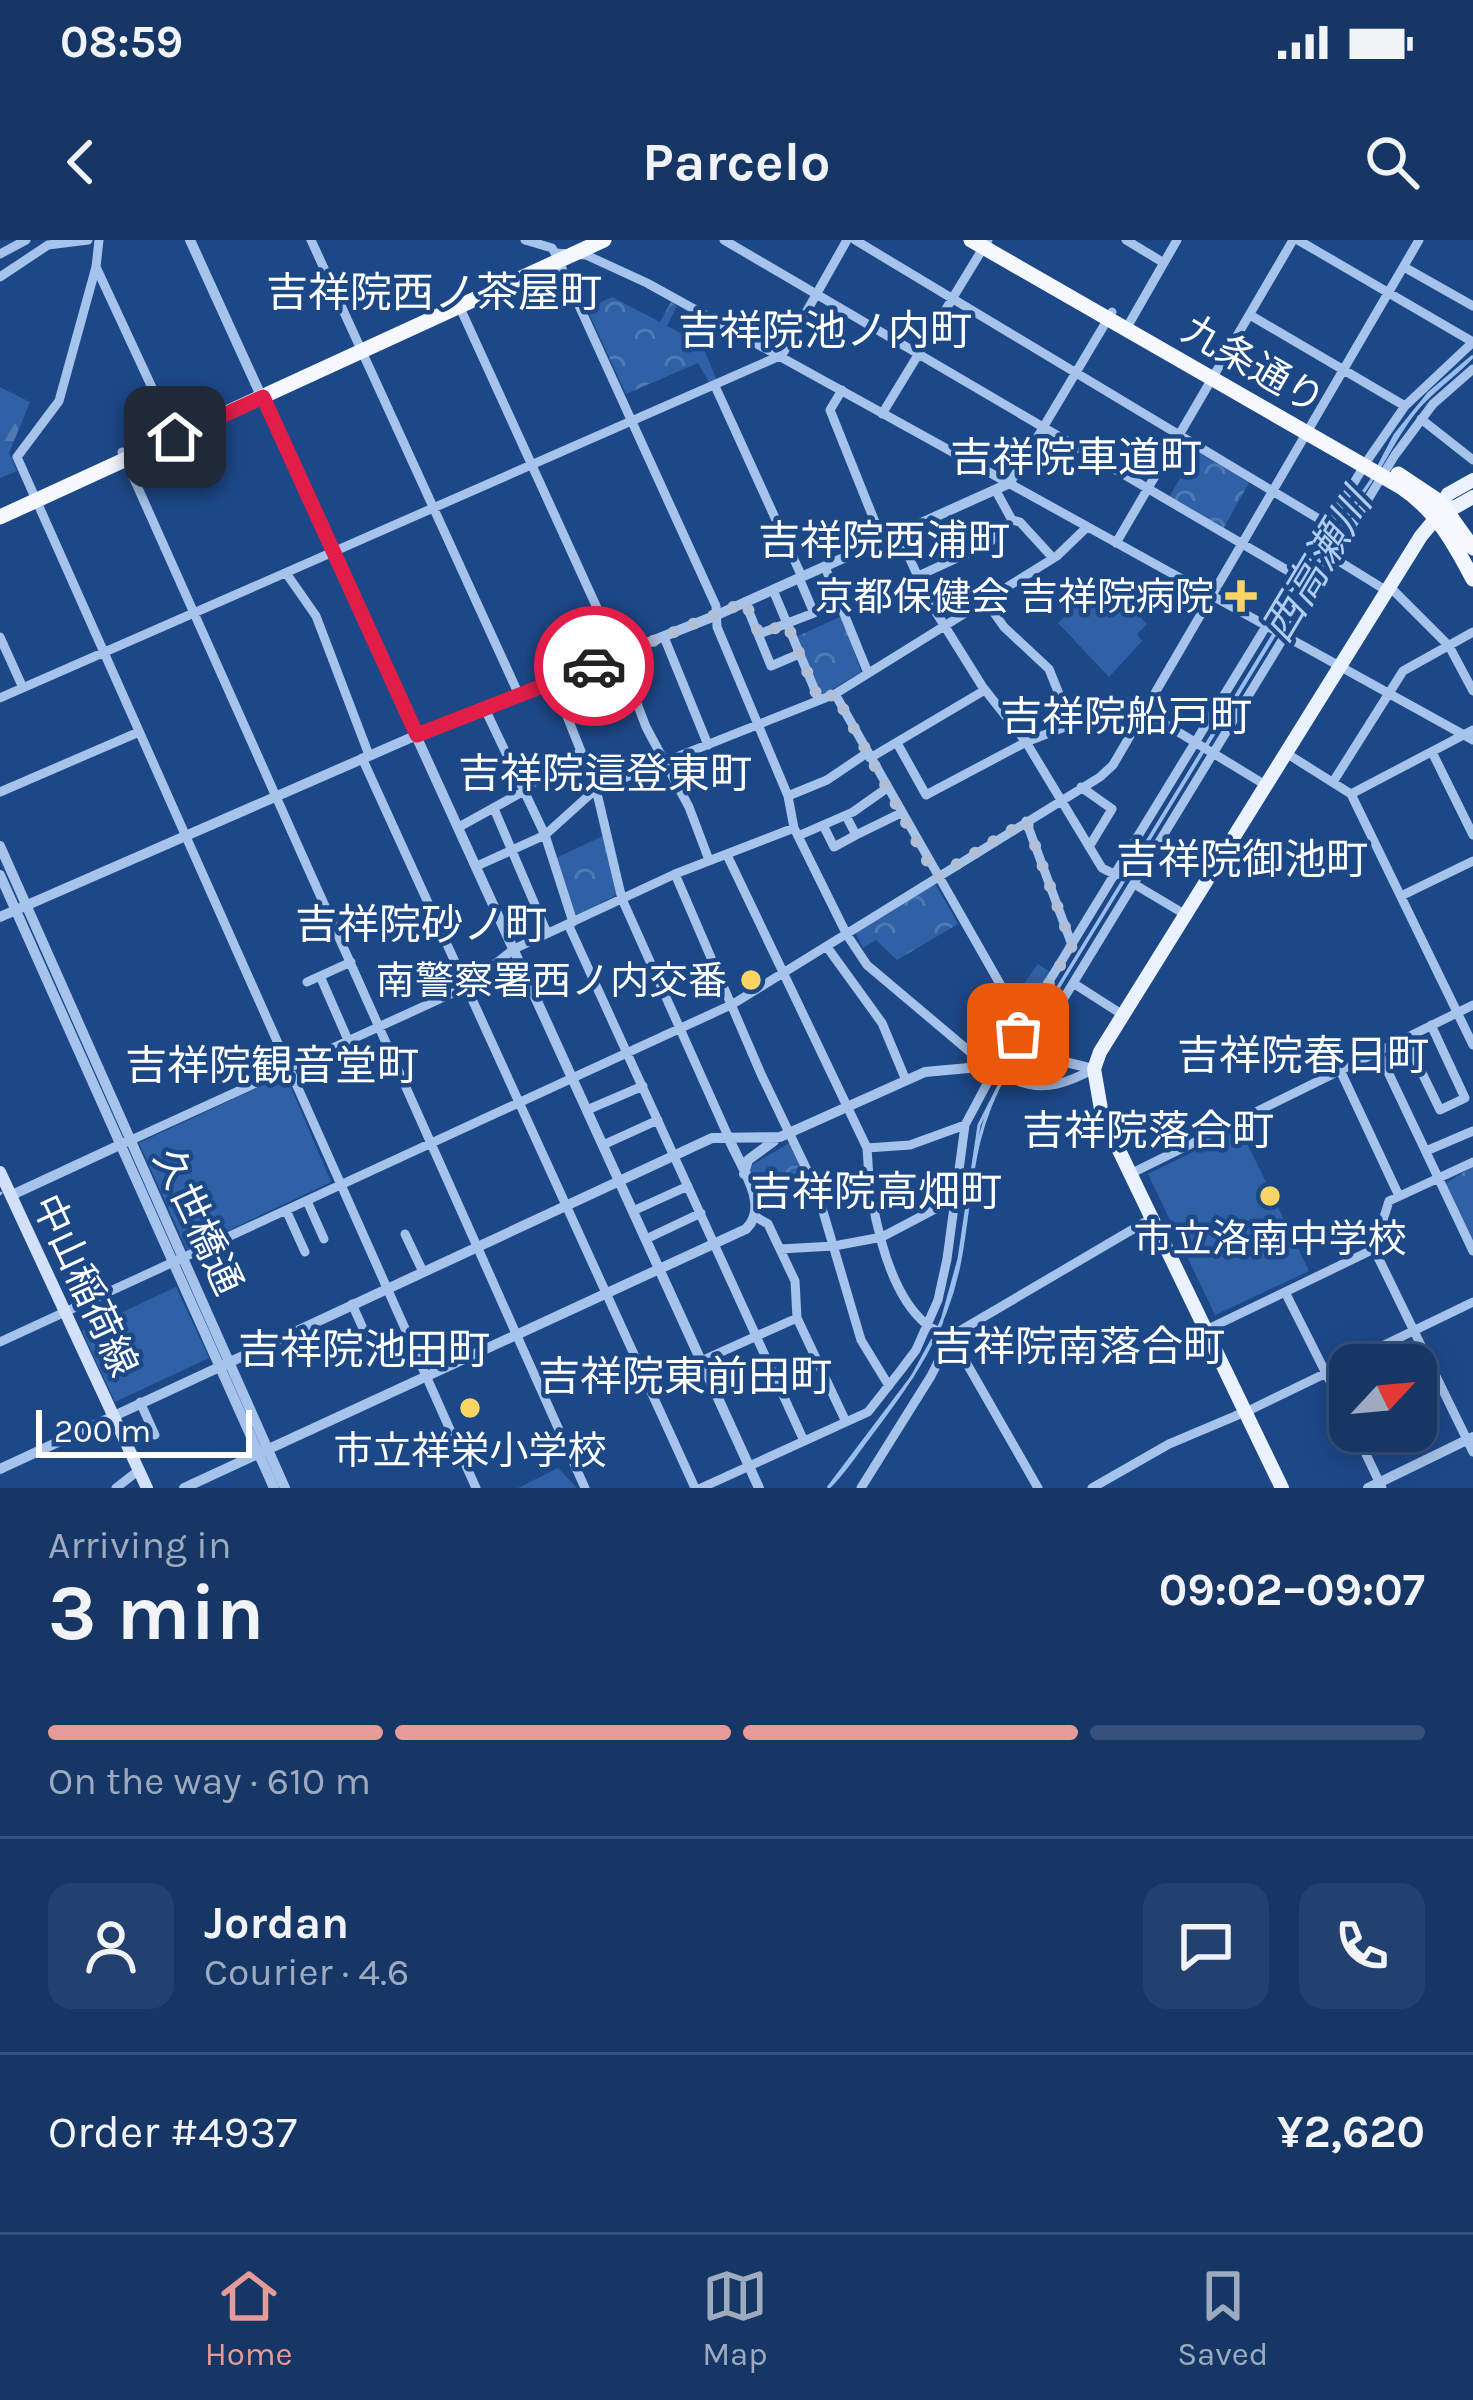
<!DOCTYPE html>
<html lang="en">
<head>
<meta charset="utf-8">
<style>
	body { margin:0; font-family:Karla,"Noto Sans JP",sans-serif; background:#23416f; color:#f1f3f6; height:100vh; display:flex; flex-direction:column; font-size:45px; white-space:nowrap }
	* { box-sizing:border-box; margin:0 }
	p { font-size:39px; color:#9eabbf }
	.icon { flex:none; width:66px; height:66px; fill:none; stroke:currentColor; stroke-width:2; stroke-linecap:round; stroke-linejoin:round }
	.map { position:relative; height:1248px; overflow:hidden }
	.panel { display:flex; flex-direction:column; background:#163666; flex:1 }
	.panel>* { flex:none }
	.needle { width:78px; rotate:64deg }
	.buttons { position:absolute; left:1329px; top:1104px; display:grid; gap:24px }
	.buttons a { display:grid; place-items:center; width:108px; height:108px; border-radius:24px; background:#163666; box-shadow:0 6px 30px #0003,0 0 0 3px #35507a; font-size:60px }
	.scale { position:absolute; left:36px; bottom:30px; width:216px; box-sizing:border-box; padding-left:12px; border:6px solid #fff; border-top:0; font-size:33px; line-height:42px; white-space:nowrap; color:#fff; -webkit-text-stroke:9px #1d4888; paint-order:stroke }
	.pin { position:absolute; display:grid; place-items:center; width:102px; height:102px; color:#fff; margin:-51px; border-radius:24px; box-shadow:0 6px 18px #0006 }
	.courier { position:absolute; display:grid; place-items:center; width:120px; height:120px; margin:-60px; border:9px solid #e11d48; border-radius:50%; background:#fff; color:#222; box-shadow:0 3px 15px #0007 }
	.head em { font-style:normal; font-weight:700 }
	.head div { display:flex; flex-direction:column-reverse }
	.head { display:flex; align-items:center; justify-content:space-between; height:204px; padding:0 48px }
	h1 { font-size:78px; font-weight:700; line-height:90px }
	.bar { display:grid; grid-template-columns:repeat(4,1fr); gap:18px 12px; align-content:center; height:144px; padding:0 48px }
	.bar i { height:15px; border-radius:9px; background:#35507a }
	.bar .selected { background:#e69b98 }
	.bar p { grid-column:span 4 }
	.line { display:flex; align-items:center; gap:30px; padding:0 48px; border-top:3px solid #35507a }
	.line div { flex:1 }
	.round { display:grid; place-items:center; flex:none; width:126px; height:126px; border-radius:24px; background:#23416f }
	.status { display:flex; justify-content:space-between; align-items:center; height:84px; padding:0 60px; background:#163666; direction:ltr }
	.status svg { height:33px; fill:currentColor }
	header { display:flex; justify-content:space-between; align-items:center; height:156px; padding:0 48px; background:#163666; font-size:54px; font-weight:700 }
	.tab-bar { display:flex; justify-content:space-around; align-items:center; height:168px; border-top:3px solid #35507a; background:#163666; font-size:33px; color:#9eabbf }
	.tab-bar a { display:grid; justify-items:center; gap:6px }
	.tab-bar .selected { color:#e69b98 }
	.map>svg:first-child { display:block }
	.grass { fill:#3061a6 }
	.forest { fill:url(#forest-firs) }
	.park { fill:url(#park-crowns) }
	.water { fill:url(#water-ripples); stroke:#99beed; stroke-width:3 }
	.lines { fill:none; stroke-linecap:round; stroke-linejoin:round }
	.stream { stroke:#99beed; stroke-width:3 }
	.minor { stroke:#a6c3eb; stroke-width:9 }
	.tertiary { stroke:#a6c3eb; stroke-width:10 }
	.secondary { stroke:#d2e1f9; stroke-width:12 }
	.primary { stroke:#ebf2ff; stroke-width:14 }
	.trunk { stroke:#f5f8ff; stroke-width:15 }
	.done { stroke:#b0bfd5; stroke-width:12; stroke-dasharray:0 21.6 }
	.route { stroke:#e11d48; stroke-width:15 }
	.poi-dot { fill:#fbd564; stroke:#1d4888; stroke-width:4.5 }
	.labels { text-anchor:middle; stroke-width:9; stroke-linejoin:round; paint-order:stroke }
	.street-label { font-size:39px; fill:#fff; stroke:#1d4888 }
	.poi-label { font-size:39px; fill:#fff; stroke:#1d4888; text-anchor:end }
	.neighbourhood-label { font-size:42px; fill:#fff; stroke:#1d4888 }
	.water-label { font-size:42px; font-style:italic; fill:#b2cdf3; stroke:#1d4888 }
</style>
</head>
<body>
<div class="status"><b>08:59</b><svg viewBox="0 0 49 12"><path d="M0 12V9h3v3zM5 12V6h3v6zM10 12V3h3v9zM15 12V0h3v12zM26 1h20v11H26zM47 4h2v5h-2z"/></svg></div>
<header><svg class="icon" aria-label="back" viewBox="0 0 24 24"><path d="M15 5l-7 7 7 7"/></svg>Parcelo<svg class="icon" aria-label="search" viewBox="0 0 24 24"><circle cx="10" cy="10" r="6"/><path d="M15 15l6 6"/></svg></header>
<div class="map">
<svg width="1473" height="1248" viewBox="0 0 1473 1248">
	<defs>
		<pattern id="forest-firs" width="22" height="20" patternUnits="userSpaceOnUse" patternTransform="scale(3)"><rect width="22" height="20" fill="#3061a6"/><path d="M5 1l3.5 6h-7zM16 11l3.5 6h-7z" fill="#4f79b3"/></pattern>
		<pattern id="park-crowns" width="20" height="18" patternUnits="userSpaceOnUse" patternTransform="scale(3)"><rect width="20" height="18" fill="#3061a6"/><path d="M2 6a3 3 0 1 1 6 0M12 15a3 3 0 1 1 6 0" fill="none" stroke="#4f79b3"/></pattern>
		<pattern id="water-ripples" width="26" height="14" patternUnits="userSpaceOnUse" patternTransform="scale(3)"><rect width="26" height="14" fill="#3c5c8b"/><path d="M2 4q2-2 4 0t4 0M15 11q2-2 4 0t4 0" fill="none" stroke="#59749c"/></pattern>
	</defs>
	<rect width="100%" height="100%" fill="#1d4888"/>
	<path class="grass" d="M1111,347L1147,384L1137,394L1142,401L1109,437L1058,383L1087,355L1095,363Z
		M283,836L287,838L331,942L187,1010L139,903Z
		M1240,889L1309,1031L1215,1075L1148,934Z
		M176,1047L209,1118L115,1162L82,1091Z
		M558,1228L577,1248H518Z"/>
	<path class="forest" d="M0,147L30,162L9,213L17,231L0,238Z"/>
	<path class="park" d="M612,57L660,82L671,62L677,66L667,86L702,104L717,141L710,144L698,123L626,154L587,69Z
		M1198,209L1250,241L1223,289L1169,257Z
		M842,376L861,432L822,455L796,397Z
		M603,596L617,654L578,675L572,672L556,618Z
		M932,644L936,645L958,684L897,720L876,700L863,708L855,692Z
		M1038,724L1053,734L1001,817H989L977,808Z
		M789,903L807,938L763,959L750,934L752,925Z
		M1473,926V1003L1445,944Z"/>
	<path class="water" d="M1473,116C1457,134 1434,149 1417,169C1394,196 1382,230 1359,257L1006,833C969,900 973,948 960,1020C947,1091 911,1142 868,1198C855,1215 843,1234 828,1248L912,1137L941,1084L959,1019L979,885L1005,834L1325,310L1371,241L1395,195L1429,153Z"/>
	<g class="lines">
		<path class="stream" d="M0,954L1,953"/>
		<path class="minor" d="M99,0L96,27L59,161L17,217L476,1248
			M311,0L519,455
			M525,0L552,8L555,13L716,366L717,387L788,556L794,588L847,695L867,725L969,811L981,826
			M724,0L1297,336
			M855,0L1329,285
			M1126,0L1164,23
			M1298,0L1473,102
			M555,13L586,15L647,43L1473,500
			M0,14L26,0
			M96,27L175,197
			M1404,27L1473,66
			M0,37L48,5L88,0
			M456,59L619,416L646,487L689,567L709,620
			M1250,75L1405,166
			M1126,89L1177,0
			M715,146L802,337
			M842,150L830,170L883,302
			M882,174L988,0
			M1421,179L1473,220
			M122,212L585,1248
			M1010,243L1112,72
			M996,251L1012,280L1020,282L1053,318
			M899,295L929,361L982,446L1026,502L1102,628L1116,635
			M1116,303L1293,0
			M1316,307L1387,351
			M825,327L868,433
			M286,333L316,376L369,515
			M918,336L988,304L1012,280
			M1390,347L1449,406L1473,451
			M773,350L819,460
			M985,360L1004,387L1049,429L1071,484
			M745,362L771,426L799,414
			M759,394L814,373L799,338
			M0,397L23,448
			M664,397L708,505
			M553,441L596,549L622,659L728,896
			M835,454L1008,758L969,811
			M0,458L782,115L847,0
			M485,469L545,595L573,682
			M897,503L926,555L1026,502L1129,462L1267,546
			M1432,512L1473,595
			M1286,513L1351,554L1473,805
			M362,518L695,1248
			M870,518L985,450
			M1333,542L1403,431L1473,392
			M1081,547L1112,569L1089,607
			M0,552L139,492
			M1351,554L1473,490
			M788,556L827,540L867,513
			M495,571L547,693
			M1026,581L1072,705
			M823,585L834,607L856,595L846,576
			M459,587L524,551L552,525L580,513
			M856,595L901,573
			M798,596L853,572L887,548
			M727,615L867,908C869,959 884,1049 926,1084C932,1090 943,1093 951,1096L1038,1248
			M477,626L545,595L596,549L835,454L1057,316L1087,287
			M675,634L761,834L817,951L861,1100L889,1146
			M1134,644L1186,675
			M1401,656L1473,621
			M568,684L804,1201
			M827,707L882,783L905,838
			M320,736L348,800
			M307,742L351,722
			M1073,743L1123,775
			M1405,798L1440,870L1465,858L1431,785
			M1378,811L1473,1011
			M1025,822L1395,215L1433,164L1473,129
			M1340,830L1399,956
			M1018,841C1045,852 1069,842 1094,829
			M587,870L643,846
			M129,901L466,747L514,709L675,634L794,588
			M603,905L658,880
			M867,908L910,905L965,885
			M1426,911L1473,891
			M1130,934L1473,765
			M307,961L324,999
			M286,970L305,1012
			M633,971L688,946
			M756,977L768,984L795,1041L797,1078L846,1182
			M405,994L423,1032
			M646,999L701,973
			M780,1009L834,1006L882,997L956,958
			M1374,1009L1473,1212
			M1285,1052L1350,1181
			M352,1064L369,1102
			M1206,1090L1374,1009L1389,961L1473,922
			M0,1102L733,764L1100,537L1113,525L1419,0
			M701,1121L797,1078
			M140,1162L155,1195
			M1355,1191L1382,1248
			M116,1248L139,1230
			M701,1248L868,1172L901,1130L916,1110L938,1060L947,1019L965,885L990,838L1369,218L1405,166L1473,102
			M861,1248L931,1136L951,1096L1152,978
			M1092,1248L1169,1204L1252,1169L1473,1062"/>
		<path class="tertiary" d="M190,0L759,1248
			M0,606L285,1248
			M0,635L274,1248
			M0,677L417,495L717,375L1010,243
			M744,934L748,920L774,901
			M12,955L124,903
			M0,1229L712,898L780,897L925,832L1057,820L1094,829
			M184,1248L746,989C772,965 737,922 728,896
			M1368,1248L1473,1197"/>
		<path class="secondary" d="M0,932L147,1248"/>
		<path class="primary" d="M1438,271L1448,254L1473,240
			M1282,1248L1102,875L1094,829L1100,812L1421,296L1436,278L1473,257"/>
		<path class="trunk" d="M971,0L1401,247C1436,270 1454,303 1473,339
			M1398,234L1440,262L1473,308
			M0,277L604,0"/>
	</g>
	<g class="lines">
		<path class="done" d="M594,426L745,362L759,394L787,384L819,460L835,454L936,637L1026,581L1072,706L1018,794"/>
		<path class="route" d="M175,197L263,157L417,495L594,426"/>
	</g>
	<g class="poi-dot">
		<path d="M1235 338h12v12h12v12h-12v12h-12v-12h-12v-12h12z"/>
		<circle cx="751" cy="740" r="12"/>
		<circle cx="1270" cy="956" r="12"/>
		<circle cx="470" cy="1168" r="12"/>
	</g>
	<g class="labels">
		<g class="street-label">
			<text transform="translate(1254 124) rotate(30)" y="14">九条通り</text>
			<text transform="translate(199 981) rotate(65)" y="14">久世橋通</text>
			<text transform="translate(86 1045) rotate(65)" y="14">中山稲荷線</text>
		</g>
		<g class="poi-label">
			<text x="1214" y="370">京都保健会 吉祥院病院</text>
			<text x="727" y="754">南警察署西ノ内交番</text>
			<text x="1270" y="1012" text-anchor="middle">市立洛南中学校</text>
			<text x="470" y="1224" text-anchor="middle">市立祥栄小学校</text>
		</g>
		<g class="neighbourhood-label">
			<text x="434" y="67">吉祥院西ノ茶屋町</text>
			<text x="825" y="105">吉祥院池ノ内町</text>
			<text x="1076" y="232">吉祥院車道町</text>
			<text x="884" y="315">吉祥院西浦町</text>
			<text x="1126" y="491">吉祥院船戸町</text>
			<text x="605" y="548">吉祥院這登東町</text>
			<text x="1242" y="634">吉祥院御池町</text>
			<text x="421" y="699">吉祥院砂ノ町</text>
			<text x="1303" y="830">吉祥院春日町</text>
			<text x="272" y="840">吉祥院観音堂町</text>
			<text x="1148" y="905">吉祥院落合町</text>
			<text x="876" y="966">吉祥院高畑町</text>
			<text x="1078" y="1121">吉祥院南落合町</text>
			<text x="364" y="1124">吉祥院池田町</text>
			<text x="685" y="1151">吉祥院東前田町</text>
		</g>
		<g class="water-label">
			<text transform="translate(1316 325) rotate(-59)" y="15">西高瀬川</text>
		</g>
	</g>
</svg>
<div class="buttons">
<a><svg class="needle" viewBox="-14 -14 28 28"><path d="M0-13l5 13h-10z" fill="#e53935"/><path d="M0 13l5-13h-10z" fill="#9eabbf"/></svg></a>
</div>
<div class="scale">200 m</div>
<div class="pin" style="left:1018px;top:794px;background:#ea580c"><svg class="icon" aria-label="bag" viewBox="0 0 24 24"><path d="M5 8h14l-1 12H6zM9 8a3 3 0 0 1 6 0"/></svg></div>
<div class="pin" style="left:175px;top:197px;background:#1f2937"><svg class="icon" aria-label="home" viewBox="0 0 24 24"><path d="M3 11l9-7 9 7M6 9v11h12V9"/></svg></div>
<div class="courier" style="left:594px;top:426px"><svg class="icon" aria-label="car" viewBox="0 0 24 24"><path d="M5 17H2v-5l4-1 3-4h7l3 4 3 1v5h-3M9 17h6M6 11h13"/><circle cx="7" cy="17" r="2"/><circle cx="17" cy="17" r="2"/></svg></div>
</div>
<section class="panel">
<div class="head"><div><h1>3 min</h1><p>Arriving in</p></div><em>09:02–09:07</em></div>
<div class="bar"><i class="selected"></i><i class="selected"></i><i class="selected"></i><i></i><p>On the way · 610 m</p></div>
<div class="line" style="height:216px"><a class="round"><svg class="icon" aria-label="person" viewBox="0 0 24 24"><circle cx="12" cy="8" r="4"/><path d="M4 21q1-7 8-7t8 7"/></svg></a><div><b>Jordan</b><p>Courier · 4.6</p></div><a class="round"><svg class="icon" aria-label="chat" viewBox="0 0 24 24"><path d="M4 5h16v11H9l-5 4z"/></svg></a><a class="round"><svg class="icon" aria-label="phone" viewBox="0 0 24 24"><path d="M5 4h4l2 5-3 2q2 4 5 5l2-3 5 2v4C11 20 4 13 5 4z"/></svg></a></div>
<div class="line" style="height:156px"><div>Order #4937</div><b>¥2,620</b></div>
</section>
<nav class="tab-bar">
<a class="selected"><svg class="icon" aria-label="home" viewBox="0 0 24 24"><path d="M3 11l9-7 9 7M6 9v11h12V9"/></svg>Home</a>
<a><svg class="icon" aria-label="map" viewBox="0 0 24 24"><path d="M3 6l6-2 6 2 6-2v14l-6 2-6-2-6 2zM9 4v14M15 6v14"/></svg>Map</a>
<a><svg class="icon" aria-label="saved" viewBox="0 0 24 24"><path d="M7 4h10v16l-5-4-5 4z"/></svg>Saved</a>
</nav>
</body>
</html>
